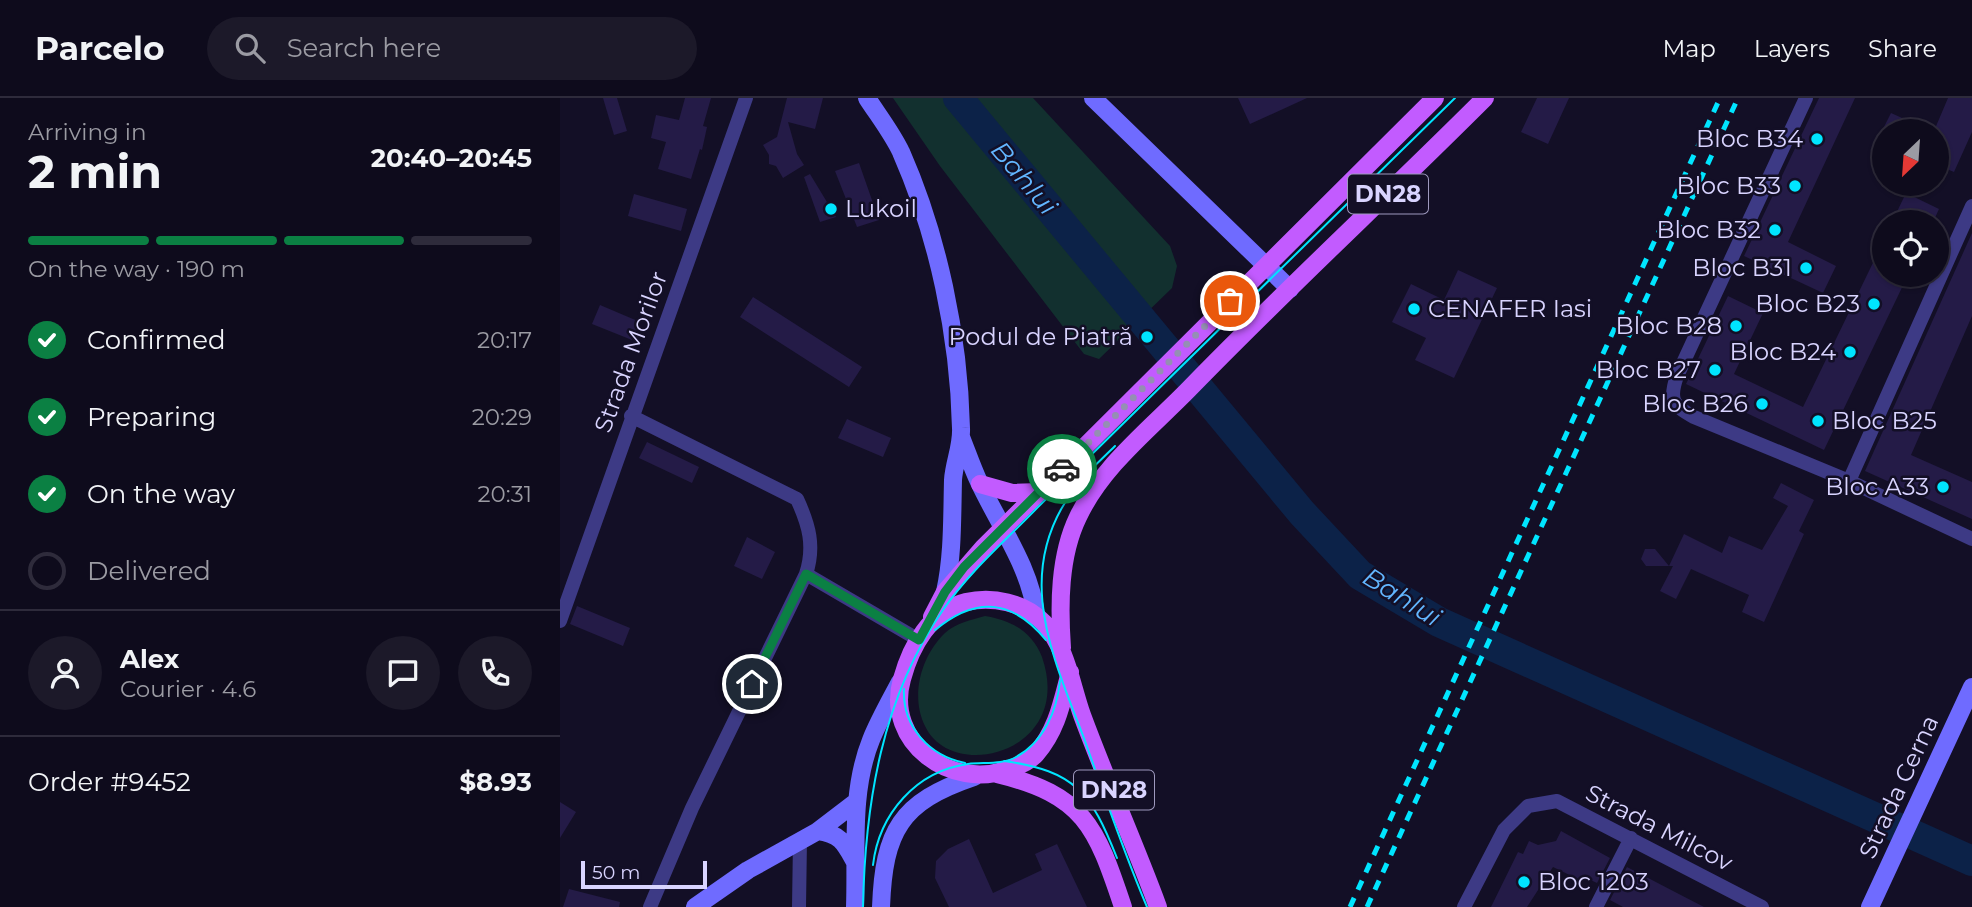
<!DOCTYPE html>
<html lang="en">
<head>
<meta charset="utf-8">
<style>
	body { margin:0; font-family:Montserrat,sans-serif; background:#1c1929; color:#f1f3f6; height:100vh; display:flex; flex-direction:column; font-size:26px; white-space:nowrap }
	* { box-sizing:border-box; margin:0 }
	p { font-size:23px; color:#9b9ba3 }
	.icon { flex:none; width:38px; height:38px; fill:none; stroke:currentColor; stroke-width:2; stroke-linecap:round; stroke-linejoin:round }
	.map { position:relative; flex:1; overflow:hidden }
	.sheet { display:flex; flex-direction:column; background:#0e0b1c; width:560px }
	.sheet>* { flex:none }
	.needle { width:46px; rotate:205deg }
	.controls { position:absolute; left:1312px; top:21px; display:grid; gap:14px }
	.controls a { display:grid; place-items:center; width:77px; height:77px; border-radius:50%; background:#0e0b1c; box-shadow:0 2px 5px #0004,0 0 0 2px #2e2b3b; font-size:35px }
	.scale { position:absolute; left:21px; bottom:18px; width:126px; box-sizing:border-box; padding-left:7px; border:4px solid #d9d4ff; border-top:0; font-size:19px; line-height:24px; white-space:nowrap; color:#d9d4ff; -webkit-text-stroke:5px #130f26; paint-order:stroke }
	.pin { position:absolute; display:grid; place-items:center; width:60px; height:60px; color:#fff; margin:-30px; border:4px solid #fff; border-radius:50%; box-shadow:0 2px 7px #0007 }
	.courier { position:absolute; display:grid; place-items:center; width:70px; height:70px; margin:-35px; border:5px solid #0b8043; border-radius:50%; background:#fff; color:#222; box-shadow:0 2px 9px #0007 }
	.head em { font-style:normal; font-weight:700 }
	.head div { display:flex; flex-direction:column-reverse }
	.head { display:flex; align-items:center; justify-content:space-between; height:119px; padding:0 28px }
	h1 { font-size:46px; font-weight:700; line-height:52px }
	.bar { display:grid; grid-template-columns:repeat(4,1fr); gap:10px 7px; align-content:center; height:84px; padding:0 28px }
	.bar i { height:9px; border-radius:5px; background:#2e2b3b }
	.bar .selected { background:#0b8043 }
	.bar p { grid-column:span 4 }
	.line { display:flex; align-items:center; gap:18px; padding:0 28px; border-top:2px solid #2e2b3b }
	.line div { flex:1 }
	.round { display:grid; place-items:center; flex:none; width:74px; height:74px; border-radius:37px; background:#1c1929 }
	ol { padding:0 28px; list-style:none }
	li { display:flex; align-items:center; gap:21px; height:77px }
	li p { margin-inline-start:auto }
	li .icon { padding:7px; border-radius:50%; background:#0b8043; color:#fff; stroke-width:4 }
	li:last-child { color:#9b9ba3 }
	li i { width:38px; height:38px; border:4px solid #2e2b3b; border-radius:50% }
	header { display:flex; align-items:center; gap:42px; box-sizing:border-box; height:98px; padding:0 35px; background:#0e0b1c; border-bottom:2px solid #2e2b3b }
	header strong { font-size:33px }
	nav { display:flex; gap:38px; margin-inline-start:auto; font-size:24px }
	.search { width:490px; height:63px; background:#1c1929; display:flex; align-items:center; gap:18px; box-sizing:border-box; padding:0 24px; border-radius:38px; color:#9b9ba3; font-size:26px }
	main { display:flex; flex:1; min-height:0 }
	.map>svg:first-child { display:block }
	.green { fill:#12302f }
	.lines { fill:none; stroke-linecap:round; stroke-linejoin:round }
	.stream { stroke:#0c2248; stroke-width:5 }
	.river { stroke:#0c2248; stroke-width:30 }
	.building { fill:#241b47 }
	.street { stroke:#3d3a85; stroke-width:14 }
	.secondary { stroke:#6f6bff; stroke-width:18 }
	.primary { stroke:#c25bff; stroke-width:18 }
	.tram { stroke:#00e5ff; stroke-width:2 }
	.rail { stroke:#00e5ff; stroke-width:5; stroke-dasharray:10 9; stroke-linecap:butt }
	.done { stroke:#948fb3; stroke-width:7; stroke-dasharray:0 12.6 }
	.route { stroke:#0b8043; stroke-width:9 }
	.poi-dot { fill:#00e5ff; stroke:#130f26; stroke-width:2.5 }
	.labels { text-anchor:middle; stroke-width:5; stroke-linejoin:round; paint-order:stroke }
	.shield { fill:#130f26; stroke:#9e99be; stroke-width:2 }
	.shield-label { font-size:23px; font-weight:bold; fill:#d9d4ff }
	.poi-label { font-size:24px; fill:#d9d4ff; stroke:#130f26; text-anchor:end }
	.street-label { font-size:24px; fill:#d9d4ff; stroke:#130f26 }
	.water-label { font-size:26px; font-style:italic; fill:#62b6ff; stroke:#130f26 }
</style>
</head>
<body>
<header>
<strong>Parcelo</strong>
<div class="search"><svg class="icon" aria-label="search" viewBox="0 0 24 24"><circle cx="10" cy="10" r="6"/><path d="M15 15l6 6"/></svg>Search here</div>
<nav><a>Map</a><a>Layers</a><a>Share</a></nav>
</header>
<main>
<section class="sheet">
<div class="head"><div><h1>2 min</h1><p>Arriving in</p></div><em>20:40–20:45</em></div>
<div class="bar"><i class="selected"></i><i class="selected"></i><i class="selected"></i><i></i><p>On the way · 190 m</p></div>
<ol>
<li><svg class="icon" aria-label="check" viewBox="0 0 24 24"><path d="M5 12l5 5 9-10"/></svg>Confirmed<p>20:17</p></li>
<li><svg class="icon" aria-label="check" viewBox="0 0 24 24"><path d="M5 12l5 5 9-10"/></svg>Preparing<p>20:29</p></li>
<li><svg class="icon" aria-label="check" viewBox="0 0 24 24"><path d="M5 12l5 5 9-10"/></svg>On the way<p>20:31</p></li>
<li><i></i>Delivered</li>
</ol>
<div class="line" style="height:126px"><a class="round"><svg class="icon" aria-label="person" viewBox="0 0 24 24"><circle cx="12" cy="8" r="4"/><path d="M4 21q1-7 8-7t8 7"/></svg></a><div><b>Alex</b><p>Courier · 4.6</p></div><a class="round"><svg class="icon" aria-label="chat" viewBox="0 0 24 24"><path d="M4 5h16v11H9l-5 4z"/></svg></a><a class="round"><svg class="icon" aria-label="phone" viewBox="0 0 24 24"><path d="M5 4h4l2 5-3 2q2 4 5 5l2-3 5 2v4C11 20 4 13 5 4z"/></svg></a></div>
<div class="line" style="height:91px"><div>Order #9452</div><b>$8.93</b></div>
</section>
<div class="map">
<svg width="1412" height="809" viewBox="0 0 1412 809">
	<rect width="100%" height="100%" fill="#130f26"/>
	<path class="green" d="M333,0H473L610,148L617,168L612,190L539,261L524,256L380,68Z
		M425,518C450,522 472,533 482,559C515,654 392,686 365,628C350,598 361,558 385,535C396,525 411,522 425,518Z"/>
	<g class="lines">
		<path class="stream" d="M1387,751L1412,749"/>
		<path class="river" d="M398,0L742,415L800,477L879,524L1412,763"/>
	</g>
	<path class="building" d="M43,0H57L67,33L54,37Z
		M125,0H151L143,28L147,29L142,52L140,51L131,81L98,71L106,44L91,40L96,17L119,22Z
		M227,0H263L255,31L228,24L237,56L244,67L223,80L216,68L209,66V57L203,47L217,39Z
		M678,0H747L690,26Z
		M977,0H1009L988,46L961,34Z
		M1259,0H1295L1228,144L1276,168L1263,195L1184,158Z
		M1388,0H1412V34L1394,74L1377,67V33H1374Z
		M1331,15L1371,33H1322Z
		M299,65L319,122L297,129L275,73Z
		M250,76L276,119L260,124L244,79Z
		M1346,95L1379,111L1373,124H1332Z
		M74,96L127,111L121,133L68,118Z
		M1412,135V218L1351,357L1412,384V421L1305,373Z
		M1325,140V177H1348L1264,352L1126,286L1168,198L1203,215L1174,276L1243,309Z
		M898,172L937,190L894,280L855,262L866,240L832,224L851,186L884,202Z
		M193,199L302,269L289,289L180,219Z
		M40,207L80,224L72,242L32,226Z
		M287,321L331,340L323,359L278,340Z
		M87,344L139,369L132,385L79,360Z
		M1221,385L1254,402L1239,433L1244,436L1204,524L1182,514L1189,497L1131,471L1116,501L1100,493L1113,468H1086L1081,461L1085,451H1095L1109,468L1124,436L1162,455L1169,438L1202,452L1228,408L1213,400Z
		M187,439L215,454L202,481L174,468Z
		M17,508L70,530L63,548L10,526Z
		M0,704L16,714L0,740Z
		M1001,733L1050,760L1037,785L1022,778L1020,782L993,769L967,809H931L958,754L963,756L969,743L978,747L996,743Z
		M409,741L433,795L482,772L475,756L497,746L527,809H389L375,780L376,763L388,751Z
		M1067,769L1115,794L1144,809H1063L1050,802Z
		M9,791L60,804L59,809H3Z"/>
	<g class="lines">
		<path class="street" d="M1246,0L1117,278C1109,301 1112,307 1134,319L1289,383L1412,441
			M71,318L237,401C249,427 255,448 246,476L359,542
			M1289,383L1412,108
			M0,523L186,0
			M90,809L132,710L246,476
			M239,809L240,742
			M904,809L944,732L968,708L997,703L1202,809
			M1036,809L1071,740"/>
		<path class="secondary" d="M307,0C318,17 332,35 341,54C378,138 399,238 401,330C402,348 394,365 393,382C392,420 393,458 385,494
			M533,0L730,191
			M401,339C407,354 412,369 419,384C439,427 471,470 476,518
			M258,733C281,736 285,746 295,764
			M135,809L188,772L258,733L296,704
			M295,809C297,754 290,694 311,642C319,622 330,603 340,584
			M321,809C324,733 340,704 414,679
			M1310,809L1412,589"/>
		<path class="primary" d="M420,386L452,395L479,394
			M372,519L385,494L423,450L875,0
			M502,550C499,508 499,458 518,419C542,368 590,331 629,291C725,192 827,98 925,0
			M510,574C502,604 497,632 476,656C469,664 459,668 449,671C392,693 324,645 342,581C351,548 370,513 406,504C432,498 464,504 484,525C507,551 511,586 522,617C546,682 574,744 598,809
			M437,676C524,697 536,728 563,809"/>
		<path class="tram" d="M555,348C543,360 529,372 518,386C450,471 492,556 525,643C545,699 564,755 587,809
			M375,532C416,498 452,501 486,542
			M344,591C342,629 370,658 405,665
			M444,663C516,673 531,695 557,760
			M313,767C319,716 356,673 408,666C424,664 442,667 456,659C484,644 497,612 500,583
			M303,809C305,706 322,599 383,512C409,474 445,443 477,410L895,0"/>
		<path class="rail" d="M790,809L1160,0
			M807,809L1178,0"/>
	</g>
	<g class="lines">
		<path class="done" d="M502,371L670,203"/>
		<path class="route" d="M192,586L246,476L359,542L385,494L404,469L502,371"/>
	</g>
	<g class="poi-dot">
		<circle cx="1257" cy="41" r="7"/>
		<circle cx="1235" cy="88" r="7"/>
		<circle cx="271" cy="111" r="7"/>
		<circle cx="1215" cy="132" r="7"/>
		<circle cx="1246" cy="170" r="7"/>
		<circle cx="1314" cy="206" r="7"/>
		<circle cx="854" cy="211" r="7"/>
		<circle cx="1176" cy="228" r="7"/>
		<circle cx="587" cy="239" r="7"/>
		<circle cx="1290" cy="254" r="7"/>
		<circle cx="1155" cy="272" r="7"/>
		<circle cx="1202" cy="306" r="7"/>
		<circle cx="1258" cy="323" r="7"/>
		<circle cx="1383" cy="389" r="7"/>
		<circle cx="964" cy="784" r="7"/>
	</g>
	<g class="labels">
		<g class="shield">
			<rect x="788" y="76.5" width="80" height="39" rx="5"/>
			<rect x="514" y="672.5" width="80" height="39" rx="5"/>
		</g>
		<g class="shield-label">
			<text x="828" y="104">DN28</text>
			<text x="554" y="700">DN28</text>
		</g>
		<g class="poi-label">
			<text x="1243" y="49">Bloc B34</text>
			<text x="1221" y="96">Bloc B33</text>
			<text x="285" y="119" text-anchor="start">Lukoil</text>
			<text x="1201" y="140">Bloc B32</text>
			<text x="1232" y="178">Bloc B31</text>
			<text x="1300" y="214">Bloc B23</text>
			<text x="868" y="219" text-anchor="start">CENAFER Iasi</text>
			<text x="1162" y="236">Bloc B28</text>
			<text x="573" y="247">Podul de Piatră</text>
			<text x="1276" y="262">Bloc B24</text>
			<text x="1141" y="280">Bloc B27</text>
			<text x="1188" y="314">Bloc B26</text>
			<text x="1272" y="331" text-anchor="start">Bloc B25</text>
			<text x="1369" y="397">Bloc A33</text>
			<text x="978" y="792" text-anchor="start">Bloc 1203</text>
		</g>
		<g class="street-label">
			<text transform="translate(71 254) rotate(-70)" y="8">Strada Morilor</text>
			<text transform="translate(1339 689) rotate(-65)" y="8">Strada Cerna</text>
			<text transform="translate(1099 730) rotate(27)" y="8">Strada Milcov</text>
		</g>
		<g class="water-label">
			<text transform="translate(464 80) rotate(50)" y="9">Bahlui</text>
			<text transform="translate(842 499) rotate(32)" y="9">Bahlui</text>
		</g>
	</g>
</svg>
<div class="controls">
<a><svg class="needle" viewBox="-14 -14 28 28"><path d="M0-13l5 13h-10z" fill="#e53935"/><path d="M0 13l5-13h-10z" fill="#9b9ba3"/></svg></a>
<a><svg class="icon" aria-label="locate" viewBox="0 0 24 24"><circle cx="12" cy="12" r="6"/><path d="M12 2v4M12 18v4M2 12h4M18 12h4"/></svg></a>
</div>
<div class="scale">50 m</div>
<div class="pin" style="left:670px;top:203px;background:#ea580c"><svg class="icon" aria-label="bag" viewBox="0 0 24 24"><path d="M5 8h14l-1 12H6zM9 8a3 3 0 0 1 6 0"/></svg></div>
<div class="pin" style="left:192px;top:586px;background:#1f2937"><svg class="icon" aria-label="home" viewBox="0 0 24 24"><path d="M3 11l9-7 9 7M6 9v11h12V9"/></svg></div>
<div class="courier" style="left:502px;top:371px"><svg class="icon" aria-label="car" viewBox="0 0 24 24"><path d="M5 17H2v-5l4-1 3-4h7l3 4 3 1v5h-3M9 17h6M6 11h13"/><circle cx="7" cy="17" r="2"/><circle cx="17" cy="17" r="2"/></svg></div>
</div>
</main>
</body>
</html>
